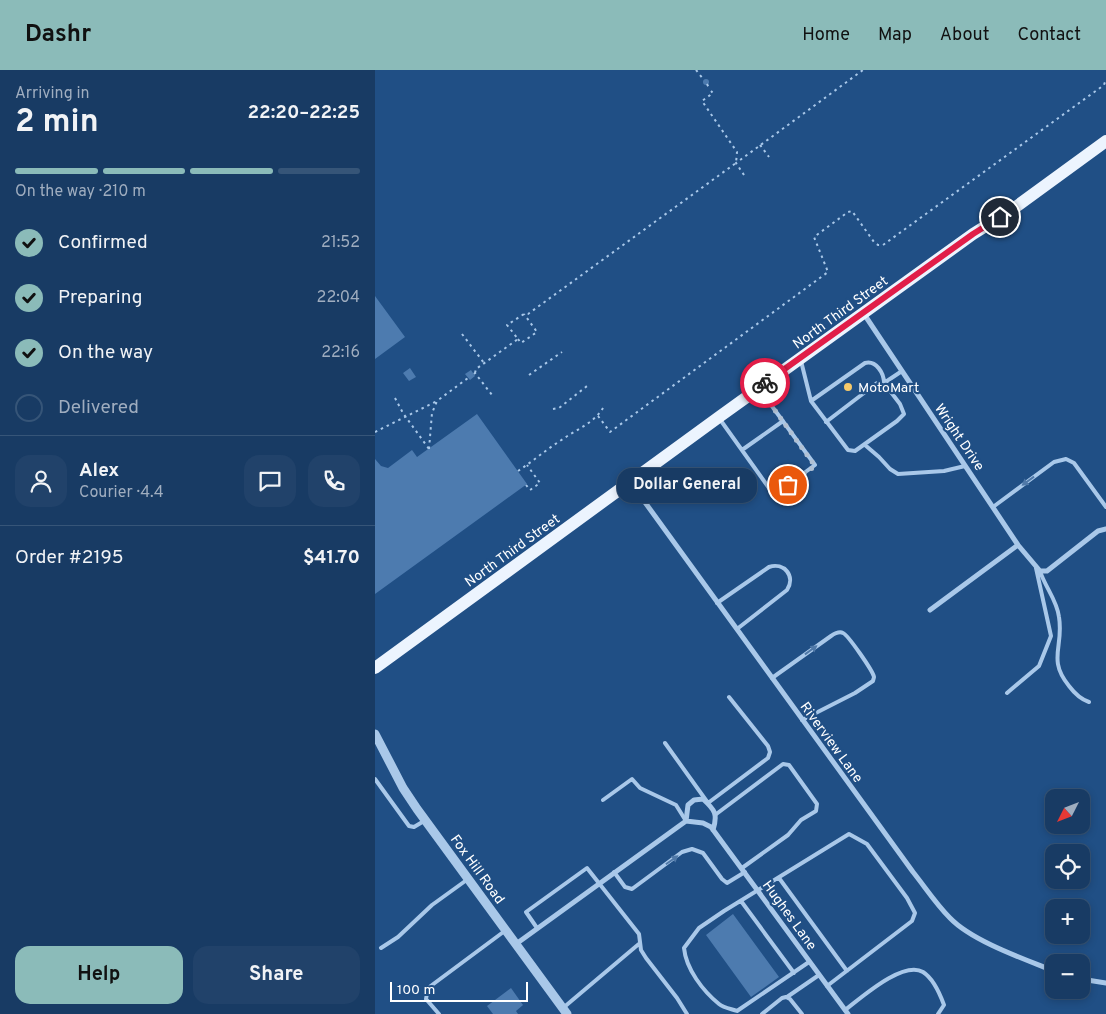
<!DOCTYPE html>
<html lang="en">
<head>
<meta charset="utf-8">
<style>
	body { margin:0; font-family:Overpass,sans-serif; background:#21426a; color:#f1f3f6; height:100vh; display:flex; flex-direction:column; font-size:19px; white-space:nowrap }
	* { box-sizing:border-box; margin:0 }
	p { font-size:16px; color:#9fadbf }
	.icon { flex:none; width:28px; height:28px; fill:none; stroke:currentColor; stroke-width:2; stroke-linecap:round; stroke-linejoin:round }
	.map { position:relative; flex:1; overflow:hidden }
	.details { display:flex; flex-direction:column; background:#183b64; width:375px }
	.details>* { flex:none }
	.needle { width:32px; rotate:228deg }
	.tools { position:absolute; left:670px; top:719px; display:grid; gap:10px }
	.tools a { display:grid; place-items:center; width:45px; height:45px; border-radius:10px; background:#183b64; box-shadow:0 2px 8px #0003,0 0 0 1px #365578; font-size:25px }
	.scale { position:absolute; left:15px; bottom:12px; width:138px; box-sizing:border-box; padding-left:5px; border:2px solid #fff; border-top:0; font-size:14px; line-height:18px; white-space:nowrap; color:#fff; -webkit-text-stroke:4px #204f85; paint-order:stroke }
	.pin { position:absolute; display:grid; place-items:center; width:42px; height:42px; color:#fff; margin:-21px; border:2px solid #fff; border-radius:50%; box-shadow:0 1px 5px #0007 }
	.courier { position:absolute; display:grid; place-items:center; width:50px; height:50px; margin:-25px; border:4px solid #e11d48; border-radius:50%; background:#fff; color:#222; box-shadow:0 1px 6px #0007 }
	.bubble { position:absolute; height:35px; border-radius:15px; background:#183b64; box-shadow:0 2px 8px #0003,0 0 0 1px #365578; font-size:16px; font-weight:700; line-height:35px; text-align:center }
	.overview em { font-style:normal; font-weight:700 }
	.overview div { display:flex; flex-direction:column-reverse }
	.overview { display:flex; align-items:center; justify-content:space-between; height:85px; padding:0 15px }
	h1 { font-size:32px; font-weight:700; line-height:38px }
	.bar { display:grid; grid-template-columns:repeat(4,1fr); gap:8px 5px; align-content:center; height:60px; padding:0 15px }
	.bar i { height:6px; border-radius:4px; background:#365578 }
	.bar .current { background:#8bbbb9 }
	.bar p { grid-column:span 4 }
	.line { display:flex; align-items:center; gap:12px; padding:0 15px; border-top:1px solid #365578 }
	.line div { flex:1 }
	.round { display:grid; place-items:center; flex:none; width:52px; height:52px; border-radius:15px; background:#21426a }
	ol { padding:0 15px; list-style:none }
	li { display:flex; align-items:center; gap:15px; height:55px }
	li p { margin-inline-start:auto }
	li .icon { padding:5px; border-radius:50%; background:#8bbbb9; color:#111; stroke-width:4 }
	li:last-child { color:#9fadbf }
	li i { width:28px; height:28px; border:2px solid #365578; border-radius:50% }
	.primary-button { display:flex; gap:10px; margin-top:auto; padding:10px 15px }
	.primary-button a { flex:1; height:58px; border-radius:15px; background:#8bbbb9; color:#111; font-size:20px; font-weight:700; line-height:58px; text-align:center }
	.primary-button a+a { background:#21426a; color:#f1f3f6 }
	header { display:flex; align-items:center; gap:30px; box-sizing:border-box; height:70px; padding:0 25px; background:#8bbbb9; color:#111 }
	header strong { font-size:24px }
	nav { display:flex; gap:28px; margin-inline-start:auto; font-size:18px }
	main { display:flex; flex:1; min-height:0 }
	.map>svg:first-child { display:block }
	.building { fill:#4d7baf }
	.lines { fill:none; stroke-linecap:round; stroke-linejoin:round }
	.path { stroke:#a9c8e9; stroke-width:2; stroke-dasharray:2.5 4; stroke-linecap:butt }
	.service { stroke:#a9c8e9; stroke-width:4 }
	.minor { stroke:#a9c8e9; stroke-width:5 }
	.tertiary { stroke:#a9c8e9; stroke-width:9 }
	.primary { stroke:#ecf4fe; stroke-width:12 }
	.oneway { fill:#5079a8 }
	.done { stroke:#b1c1d4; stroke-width:5; stroke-dasharray:0 9 }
	.route { stroke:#e11d48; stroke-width:6 }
	.poi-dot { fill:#f6c96a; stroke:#204f85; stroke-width:2 }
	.labels { text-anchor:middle; stroke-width:4.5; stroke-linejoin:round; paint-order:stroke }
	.street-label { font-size:14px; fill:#fff; stroke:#204f85 }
	.poi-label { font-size:14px; fill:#fff; stroke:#204f85; text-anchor:start }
</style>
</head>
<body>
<header>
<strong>Dashr</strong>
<nav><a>Home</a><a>Map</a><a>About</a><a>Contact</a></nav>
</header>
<main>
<section class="details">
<div class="overview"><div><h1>2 min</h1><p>Arriving in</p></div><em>22:20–22:25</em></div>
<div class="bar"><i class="current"></i><i class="current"></i><i class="current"></i><i></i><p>On the way · 210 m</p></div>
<ol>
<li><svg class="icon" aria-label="check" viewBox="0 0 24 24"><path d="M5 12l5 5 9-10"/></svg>Confirmed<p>21:52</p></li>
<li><svg class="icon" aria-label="check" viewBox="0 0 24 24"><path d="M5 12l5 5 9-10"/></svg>Preparing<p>22:04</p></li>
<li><svg class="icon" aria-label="check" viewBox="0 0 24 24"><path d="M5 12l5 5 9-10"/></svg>On the way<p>22:16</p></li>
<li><i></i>Delivered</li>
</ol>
<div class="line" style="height:90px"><a class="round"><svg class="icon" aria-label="person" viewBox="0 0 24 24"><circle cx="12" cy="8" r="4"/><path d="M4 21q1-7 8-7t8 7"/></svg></a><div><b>Alex</b><p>Courier · 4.4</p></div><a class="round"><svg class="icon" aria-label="chat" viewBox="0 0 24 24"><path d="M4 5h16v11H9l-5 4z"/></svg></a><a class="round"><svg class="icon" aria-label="phone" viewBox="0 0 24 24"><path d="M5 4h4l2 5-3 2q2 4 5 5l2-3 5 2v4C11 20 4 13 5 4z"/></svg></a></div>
<div class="line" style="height:65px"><div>Order #2195</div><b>$41.70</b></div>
<div class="primary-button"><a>Help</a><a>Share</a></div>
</section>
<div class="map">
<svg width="731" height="944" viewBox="0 0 731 944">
	<rect width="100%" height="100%" fill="#204f85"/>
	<path class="building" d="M328 12a3 3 0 1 1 6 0a3 3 0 1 1-6 0Z
		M0,226L30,267L0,289Z
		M35,298L41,307L34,311L28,303Z
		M96,300L100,306L95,310L90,304Z
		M102,344L152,414L0,524V389L6,396L13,398L37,380L42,387Z
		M358,844L404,907L376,927L331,865Z
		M136,918L148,935L141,941L143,944H118L112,936Z"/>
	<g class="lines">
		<path class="path" d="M321,0L329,10
			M332,14L334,18
			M385,75L394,87
			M369,105L361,93L488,0
			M87,264L109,293
			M143,269L146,273L162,262L149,244
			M100,303L101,299L143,269L132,255L149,244H153L361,93L362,82L327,31L338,23L336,21
			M99,304L100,303L117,325
			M154,305L187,282
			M20,328L28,343L54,379
			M178,339L184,338L212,316
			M223,346L235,362L453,202L439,167L473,142L477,141L499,172L503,175H508L729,15L731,9
			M0,362L62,331
			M54,379L57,343L62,331L93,308
			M143,401C158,391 172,379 188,369C202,359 219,353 228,338
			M151,415L155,420L165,413L152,395"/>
		<path class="service" d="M426,291L436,331L473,380L480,381L522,351L529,344L525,334L509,313L527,301
			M436,331L490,293C501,290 509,303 509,313H502L451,352
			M344,348L399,425L440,395L385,320
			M490,375L504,387L515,399L523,404L569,401L590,396
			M367,380L408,351
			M618,437L679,392L691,389L699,393L731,437
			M665,501C670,517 682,530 684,547C689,577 672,589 694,616C700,624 705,629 714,632
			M342,533L394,497C409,492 421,506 412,520L362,559
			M397,608L456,566C459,564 464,561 468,563C473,565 498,601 499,607C499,608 498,610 498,611L480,623L427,650
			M632,623L664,596L676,566L661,498
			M290,673L333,733L393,688L395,682L393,676L354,627
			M0,709L34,756L39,757L49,751
			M228,730L257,709L265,718L301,735L311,751
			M340,745L408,694L414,695L442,734L441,741L426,750L413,765L367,798
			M239,802L250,817L257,819L307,782L317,779L328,783L347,809L352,813L370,802
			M404,808L472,901
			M366,831L419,903
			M162,858L151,842L212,798L264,864L266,880L271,888L302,928L312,944
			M6,878L23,867L57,835L93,809
			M434,892L362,941C357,939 349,938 344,934C328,921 311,899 309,878L324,858L349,841L474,764L492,774L532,828L540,843L537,851L452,916
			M412,927L444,905
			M188,938L265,873
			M470,940C486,928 528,890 548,902C559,909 565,924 569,935L563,944
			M64,944L51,929L53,918L131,860
			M387,944L407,928L411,927L415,929L427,944"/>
		<path class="minor" d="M489,244L643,475L665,501H672L723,461L731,459
			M256,413L538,802C550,817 561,834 575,848C597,871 649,889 679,901
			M555,540L643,475
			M311,751L313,735L319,730L328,729C340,740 343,744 338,760
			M141,874L311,751L328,753L336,757L473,944
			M706,909L731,913"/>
		<path class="tertiary" d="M0,664L28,718L42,739L192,944"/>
		<path class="primary" d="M0,598L344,347L598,164L638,139L731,71"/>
	</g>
	<defs><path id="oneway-solid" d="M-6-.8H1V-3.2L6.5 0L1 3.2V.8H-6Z" transform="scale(1.25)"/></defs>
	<g class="oneway">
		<use href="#oneway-solid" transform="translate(653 411) rotate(144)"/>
		<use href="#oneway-solid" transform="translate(436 580) rotate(-36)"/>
		<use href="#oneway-solid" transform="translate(297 790) rotate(-35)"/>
	</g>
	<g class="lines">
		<path class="done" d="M390,313L384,318L440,396L413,415"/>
		<path class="route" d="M390,313L598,164L625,147"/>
	</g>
	<circle class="poi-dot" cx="473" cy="317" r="5"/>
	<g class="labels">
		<g class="street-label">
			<text transform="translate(465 242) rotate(-36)" y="5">North Third Street</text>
			<text transform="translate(585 367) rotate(56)" y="5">Wright Drive</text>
			<text transform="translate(137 480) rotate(-36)" y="5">North Third Street</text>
			<text transform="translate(457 672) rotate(54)" y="5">Riverview Lane</text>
			<text transform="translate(103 799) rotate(54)" y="5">Fox Hill Road</text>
			<text transform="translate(415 845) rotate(54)" y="5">Hughes Lane</text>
		</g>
		<g class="poi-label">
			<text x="483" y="322">MotoMart</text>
		</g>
	</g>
</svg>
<div class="tools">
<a><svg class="needle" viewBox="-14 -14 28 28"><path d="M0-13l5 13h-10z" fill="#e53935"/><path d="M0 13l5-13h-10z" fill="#9fadbf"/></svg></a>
<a><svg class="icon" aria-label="locate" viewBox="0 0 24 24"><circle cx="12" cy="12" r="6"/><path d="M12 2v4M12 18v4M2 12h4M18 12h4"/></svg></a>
<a>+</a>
<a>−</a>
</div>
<div class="scale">100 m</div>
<div class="pin" style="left:413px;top:415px;background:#ea580c"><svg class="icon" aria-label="bag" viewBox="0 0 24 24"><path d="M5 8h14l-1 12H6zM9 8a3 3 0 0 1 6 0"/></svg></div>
<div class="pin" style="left:625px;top:147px;background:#1f2937"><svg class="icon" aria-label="home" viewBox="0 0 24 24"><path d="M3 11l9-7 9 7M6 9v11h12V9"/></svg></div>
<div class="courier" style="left:390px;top:313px"><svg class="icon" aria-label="bike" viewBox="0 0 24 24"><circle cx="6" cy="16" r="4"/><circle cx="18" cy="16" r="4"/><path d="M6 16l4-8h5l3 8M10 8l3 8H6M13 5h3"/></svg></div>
<div class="bubble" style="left:242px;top:398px;width:140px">Dollar General</div>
</div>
</main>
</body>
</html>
